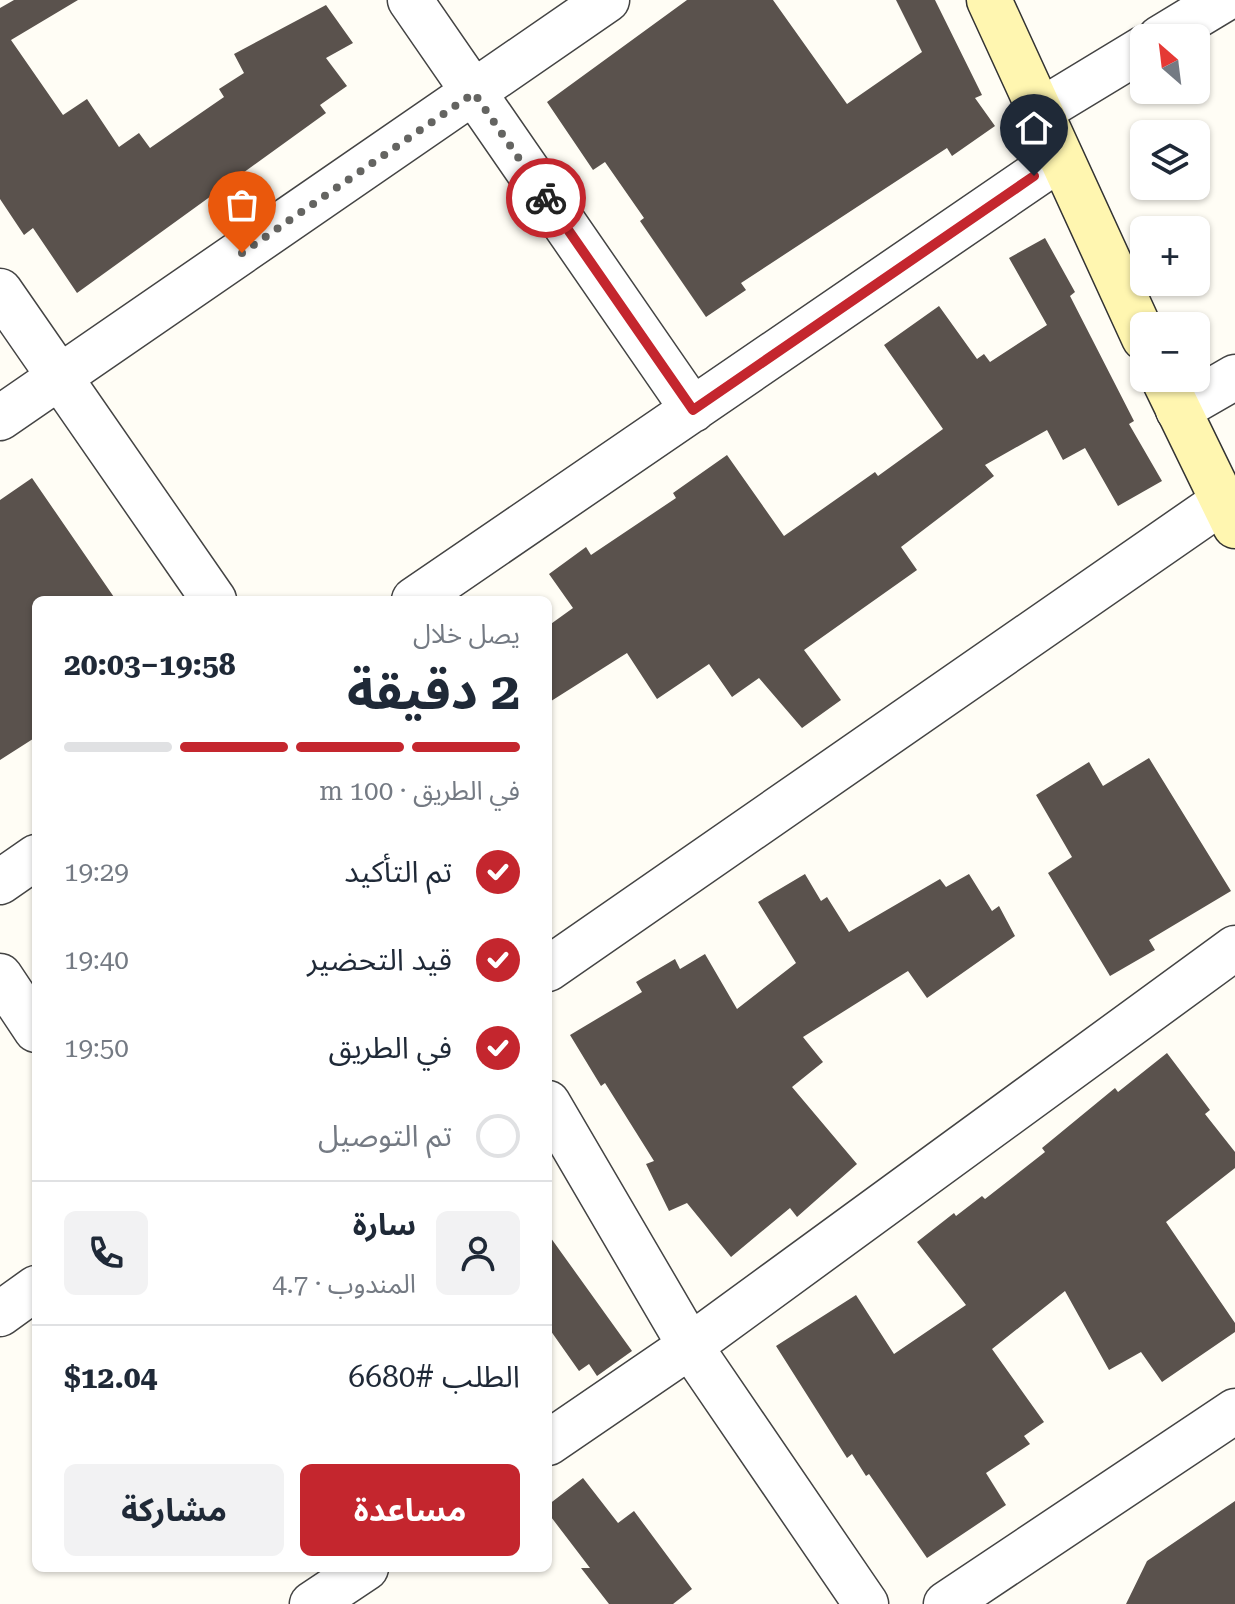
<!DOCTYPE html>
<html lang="ar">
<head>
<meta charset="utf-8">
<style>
	body { margin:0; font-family:"Roboto Serif","Noto Sans Arabic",serif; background:#f2f2f3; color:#1f2937; direction:rtl; height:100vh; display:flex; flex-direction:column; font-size:30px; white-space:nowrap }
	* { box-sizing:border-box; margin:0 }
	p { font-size:26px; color:#747a83 }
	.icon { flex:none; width:44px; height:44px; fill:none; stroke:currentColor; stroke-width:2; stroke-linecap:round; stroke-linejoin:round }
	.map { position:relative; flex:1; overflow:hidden; direction:ltr }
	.sheet { position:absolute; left:32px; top:596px; width:520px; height:976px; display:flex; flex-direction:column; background:#fff; border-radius:12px; box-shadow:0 2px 6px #0004; direction:rtl }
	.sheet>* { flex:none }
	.needle { width:52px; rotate:332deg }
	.tools { position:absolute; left:1130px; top:24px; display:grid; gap:16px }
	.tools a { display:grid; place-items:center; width:80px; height:80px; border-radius:12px; background:#fff; box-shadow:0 2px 6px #0004; font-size:40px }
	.pin { position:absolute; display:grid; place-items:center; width:68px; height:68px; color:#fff; margin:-82px -34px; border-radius:50% 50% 50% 0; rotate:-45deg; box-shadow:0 0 8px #0007 }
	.pin .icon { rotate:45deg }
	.courier { position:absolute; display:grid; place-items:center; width:80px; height:80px; margin:-40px; border:6px solid #c4262e; border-radius:50%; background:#fff; color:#222; box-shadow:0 2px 10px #0007 }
	.head em { font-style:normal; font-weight:700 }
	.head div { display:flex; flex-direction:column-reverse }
	.head { display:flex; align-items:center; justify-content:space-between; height:136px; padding:0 32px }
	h1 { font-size:52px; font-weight:700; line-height:60px }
	.bar { display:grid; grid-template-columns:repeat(4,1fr); gap:12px 8px; align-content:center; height:96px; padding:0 32px }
	.bar i { height:10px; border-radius:6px; background:#e0e1e3 }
	.bar .selected { background:#c4262e }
	.bar p { grid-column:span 4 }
	.line { display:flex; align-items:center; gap:20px; padding:0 32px; border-top:2px solid #e0e1e3 }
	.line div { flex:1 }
	.round { display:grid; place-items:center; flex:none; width:84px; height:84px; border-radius:12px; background:#f2f2f3 }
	ol { padding:0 32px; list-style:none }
	li { display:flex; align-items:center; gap:24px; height:88px }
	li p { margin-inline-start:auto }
	li .icon { padding:8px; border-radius:50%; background:#c4262e; color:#fff; stroke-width:4 }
	li:last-child { color:#747a83 }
	li i { width:44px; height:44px; border:4px solid #e0e1e3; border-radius:50% }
	.cta { display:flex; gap:16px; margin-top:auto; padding:16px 32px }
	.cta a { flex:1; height:92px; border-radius:12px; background:#c4262e; color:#fff; font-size:32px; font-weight:700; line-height:92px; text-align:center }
	.cta a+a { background:#f2f2f3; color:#1f2937 }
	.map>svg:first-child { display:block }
	.building { fill:#5a524d }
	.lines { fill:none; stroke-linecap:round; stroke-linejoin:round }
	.street-casing { stroke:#444; stroke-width:47 }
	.secondary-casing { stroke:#333; stroke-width:47 }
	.street { stroke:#fff; stroke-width:44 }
	.secondary { stroke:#fff6b0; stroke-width:44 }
	.done { stroke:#646461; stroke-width:8; stroke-dasharray:0 14.4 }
	.route { stroke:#c4262e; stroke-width:10 }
</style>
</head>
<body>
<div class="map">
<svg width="1235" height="1604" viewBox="0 0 1235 1604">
	<rect width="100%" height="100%" fill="#fffdf5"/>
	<path class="building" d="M14,0H78L11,40L63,115L87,99L119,147L139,133L150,148L224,97L219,89L244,73L234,54L326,5L353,43L326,58L347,86L320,105L326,113L77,293L33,228L24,235L0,199V8Z
		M687,0H773L847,104L922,52L896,0H935L982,95L975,98L995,126L952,156L947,148L741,283L746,290L706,317L640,221L644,218L605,162L593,170L547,102Z
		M1045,238L1075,292L1070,296L1134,421L1129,424L1162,481L1118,506L1085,448L1063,460L1047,430L985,465L994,476L901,547L917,570L804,650L841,700L802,728L759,678L732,697L709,664L657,699L627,653L548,703V626L573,608L549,574L586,547L591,555L676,498L673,493L727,455L784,536L875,472L878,476L943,429L884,345L939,306L977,359L984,354L990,362L1047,325L1009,258Z
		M32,478L116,600H36V737L0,760V500Z
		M1149,758L1231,891L1149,940L1155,950L1110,976L1048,873L1072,857L1036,795L1089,762L1103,786Z
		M805,874L821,901L827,897L849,932L940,879L946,887L969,874L992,911L999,906L1015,936L927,998L908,971L803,1037L823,1062L792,1087L857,1164L797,1217L790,1208L731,1257L687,1203L669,1211L646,1164L654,1161L605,1083L601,1086L570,1035L642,992L636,982L675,959L680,969L705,954L737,1009L796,963L758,902Z
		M1167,1053L1210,1110L1205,1114L1235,1152V1168L1166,1222L1235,1323V1332L1162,1382L1141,1352L1109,1370L1065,1291L992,1349L1044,1422L1024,1436L1030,1444L986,1473L1006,1505L927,1558L869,1474L866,1476L852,1454L847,1458L776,1346L856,1295L894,1354L966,1305L917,1242L954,1213L956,1216L982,1196L985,1199L1045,1152L1042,1148L1115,1088L1118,1092Z
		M548,1234L632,1351L597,1376L589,1364L579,1371L548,1327Z
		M583,1478L618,1523L634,1511L692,1589L673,1604H609L581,1568H590L548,1513V1505Z
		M1235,1501V1604H1126L1147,1561Z"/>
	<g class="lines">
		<defs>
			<path id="street" d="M410,0L693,410
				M1160,38L1223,0
				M1040,111L1144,48
				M0,291L214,600
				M1178,410L1235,377
				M0,418L607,0
				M414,600L1060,158
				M0,882L36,857
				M548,969L1223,501
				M0,976L36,1030
				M548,1103L690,1346L866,1604
				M0,1314L36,1288
				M548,1443L690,1346L1235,948
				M312,1604L366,1568
				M946,1604L1235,1411"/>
			<path id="secondary" d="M989,0L1144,338
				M1163,378L1235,526"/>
		</defs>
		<use href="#street" class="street-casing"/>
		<use href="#secondary" class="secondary-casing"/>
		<use href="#street" class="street"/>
		<use href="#secondary" class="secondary"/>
	</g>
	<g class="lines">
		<path class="done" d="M242,253L474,93L546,198"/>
		<path class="route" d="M546,198L693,410L1034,176"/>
	</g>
</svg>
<div class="tools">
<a><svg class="needle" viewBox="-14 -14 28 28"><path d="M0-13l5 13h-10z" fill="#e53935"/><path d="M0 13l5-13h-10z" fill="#747a83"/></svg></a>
<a><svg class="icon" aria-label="layers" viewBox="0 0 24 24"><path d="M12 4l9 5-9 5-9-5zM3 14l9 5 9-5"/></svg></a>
<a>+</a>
<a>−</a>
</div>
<div class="pin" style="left:242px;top:253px;background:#ea580c"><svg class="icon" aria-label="bag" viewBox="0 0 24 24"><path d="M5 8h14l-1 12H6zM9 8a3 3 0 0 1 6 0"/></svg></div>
<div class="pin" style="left:1034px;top:176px;background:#1f2937"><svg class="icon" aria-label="home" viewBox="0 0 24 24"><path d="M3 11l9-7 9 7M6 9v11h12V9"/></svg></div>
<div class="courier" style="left:546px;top:198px"><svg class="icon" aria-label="bike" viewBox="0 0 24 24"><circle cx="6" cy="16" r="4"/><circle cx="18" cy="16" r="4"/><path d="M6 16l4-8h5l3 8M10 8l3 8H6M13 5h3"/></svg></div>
<section class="sheet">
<div class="head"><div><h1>2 دقيقة</h1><p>يصل خلال</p></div><em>19:58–20:03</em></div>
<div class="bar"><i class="selected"></i><i class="selected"></i><i class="selected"></i><i></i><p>في الطريق · 100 m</p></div>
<ol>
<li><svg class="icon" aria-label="check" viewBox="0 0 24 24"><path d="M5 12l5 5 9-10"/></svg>تم التأكيد<p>19:29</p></li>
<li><svg class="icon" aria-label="check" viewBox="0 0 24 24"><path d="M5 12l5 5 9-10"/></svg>قيد التحضير<p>19:40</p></li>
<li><svg class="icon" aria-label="check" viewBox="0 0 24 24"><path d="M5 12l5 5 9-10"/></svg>في الطريق<p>19:50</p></li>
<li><i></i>تم التوصيل</li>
</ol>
<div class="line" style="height:144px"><a class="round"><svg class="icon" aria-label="person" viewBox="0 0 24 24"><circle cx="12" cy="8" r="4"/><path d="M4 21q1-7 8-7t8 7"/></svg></a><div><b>سارة</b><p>المندوب · 4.7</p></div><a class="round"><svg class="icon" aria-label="phone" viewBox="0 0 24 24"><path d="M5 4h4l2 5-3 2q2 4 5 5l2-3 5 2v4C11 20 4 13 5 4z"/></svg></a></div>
<div class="line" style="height:104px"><div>الطلب #6680</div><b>$12.04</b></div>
<div class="cta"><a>مساعدة</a><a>مشاركة</a></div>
</section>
</div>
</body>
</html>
